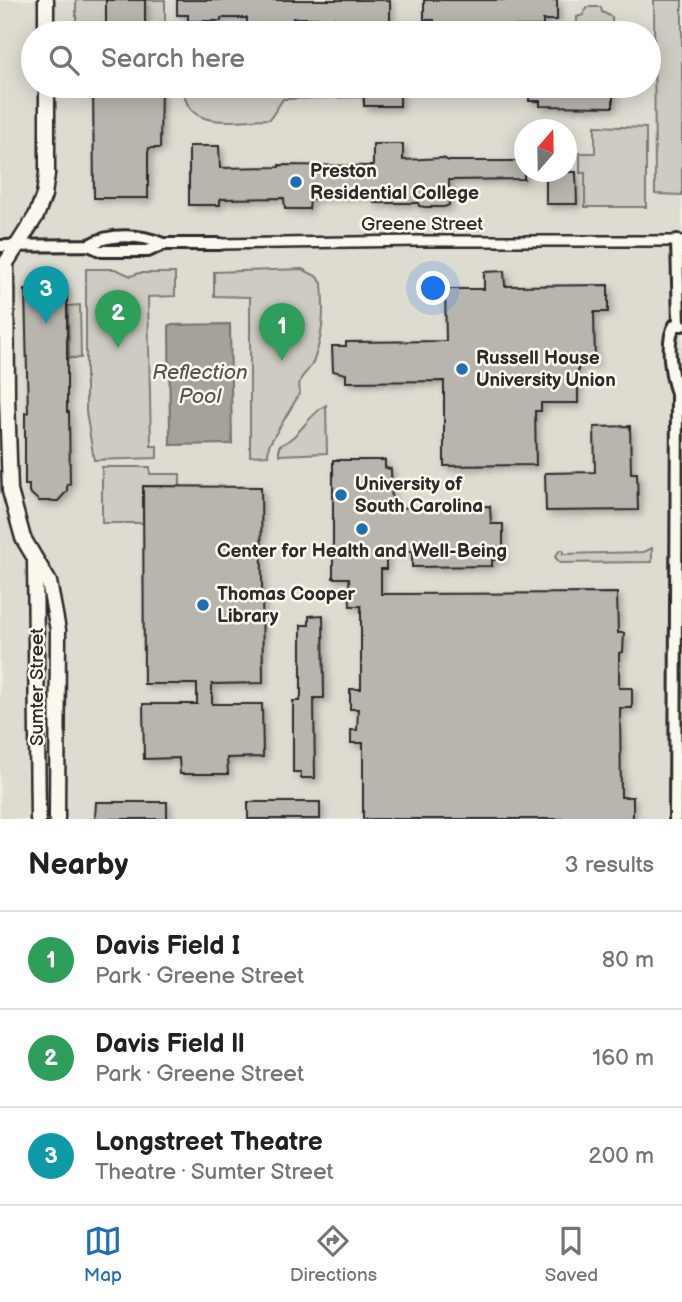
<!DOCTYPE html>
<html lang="en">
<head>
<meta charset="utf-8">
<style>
  body { margin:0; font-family:"Balsamiq Sans",sans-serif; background:#f2f2f2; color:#202124 }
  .compass { position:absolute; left:514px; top:119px; width:63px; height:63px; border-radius:50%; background:#fff; box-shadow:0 4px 18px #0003; rotate:20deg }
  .you { position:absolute; left:434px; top:289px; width:24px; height:24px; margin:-18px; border:5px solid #fff; border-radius:50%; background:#1a73e8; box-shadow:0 0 0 10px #1a73e833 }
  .badge { display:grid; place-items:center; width:46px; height:46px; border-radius:50%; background:#1f6fb2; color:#fff; font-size:23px; font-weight:700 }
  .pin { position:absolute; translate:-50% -58px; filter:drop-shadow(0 2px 4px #0008) }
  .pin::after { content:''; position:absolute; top:37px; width:24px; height:21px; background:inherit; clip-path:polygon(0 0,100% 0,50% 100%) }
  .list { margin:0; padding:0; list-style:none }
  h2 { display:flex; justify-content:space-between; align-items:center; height:91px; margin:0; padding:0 28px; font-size:30px }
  h2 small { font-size:23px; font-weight:400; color:#757577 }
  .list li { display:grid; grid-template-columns:46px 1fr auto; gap:21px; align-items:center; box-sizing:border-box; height:98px; padding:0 28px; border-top:2px solid #e0e0e0 }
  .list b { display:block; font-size:26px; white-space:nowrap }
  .list p { margin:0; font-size:23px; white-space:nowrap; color:#757577 }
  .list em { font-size:23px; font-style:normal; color:#757577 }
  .icon { flex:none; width:38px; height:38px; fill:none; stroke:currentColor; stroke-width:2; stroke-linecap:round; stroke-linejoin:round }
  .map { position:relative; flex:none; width:682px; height:819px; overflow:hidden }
  .search { position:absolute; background:#fff; box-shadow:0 4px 18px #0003; left:21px; right:21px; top:21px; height:77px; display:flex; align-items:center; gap:18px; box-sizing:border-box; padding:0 24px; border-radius:38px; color:#757577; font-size:26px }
  .sheet { height:385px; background:#fff }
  nav { display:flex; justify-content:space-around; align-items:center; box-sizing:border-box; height:98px; border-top:2px solid #e0e0e0; background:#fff; font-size:19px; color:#757577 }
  nav a { display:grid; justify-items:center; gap:4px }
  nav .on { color:#1f6fb2 }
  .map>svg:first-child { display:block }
  .built { fill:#dedbd1; fill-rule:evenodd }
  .green { fill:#cecbc2; stroke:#7c7b76; stroke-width:2 }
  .water { fill:#a4a29a; stroke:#74726e; stroke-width:2 }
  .building { fill:#b8b5ae; stroke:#2b2b2b; stroke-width:2; filter:url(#shadow) }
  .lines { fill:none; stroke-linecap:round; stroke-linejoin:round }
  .pedestrian-casing { stroke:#2b2b2b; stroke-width:14 }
  .minor-casing { stroke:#2b2b2b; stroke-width:16 }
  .tertiary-casing { stroke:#2b2b2b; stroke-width:19 }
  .pedestrian { stroke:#fbf7ec; stroke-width:9 }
  .minor { stroke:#fbf7ec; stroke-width:10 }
  .tertiary { stroke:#fbf7ec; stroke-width:14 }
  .poi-dot { fill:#1f6fb2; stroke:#fbf7ec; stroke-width:2.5 }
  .labels { text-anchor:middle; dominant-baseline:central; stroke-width:5; stroke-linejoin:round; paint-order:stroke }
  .poi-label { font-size:19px; font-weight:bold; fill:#2b2b2b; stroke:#fbf7ec; text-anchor:start }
  .street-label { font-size:19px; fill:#2b2b2b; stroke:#fbf7ec }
  .water-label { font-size:21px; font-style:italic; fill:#555552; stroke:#fbf7ec }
</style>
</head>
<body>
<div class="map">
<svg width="682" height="819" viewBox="0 0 682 819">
  <defs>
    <filter id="shadow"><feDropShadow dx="3.5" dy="3.5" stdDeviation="3.5" flood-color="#0004"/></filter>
  </defs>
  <rect width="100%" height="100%" fill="#eeebe0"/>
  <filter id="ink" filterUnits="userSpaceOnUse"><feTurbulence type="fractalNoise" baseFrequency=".0143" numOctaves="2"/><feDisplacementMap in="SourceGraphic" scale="14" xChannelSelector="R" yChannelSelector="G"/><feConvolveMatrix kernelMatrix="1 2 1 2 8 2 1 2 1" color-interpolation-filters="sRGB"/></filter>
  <g filter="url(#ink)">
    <path class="built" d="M0 0H682V819H0ZM33 33H649V86H33ZM524 130H566V172H524Z"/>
    <path class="green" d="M76 0H106V24H145V0H165V33H76Z
      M654 0H682V195L655 194Z
      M587 7H601L602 12 612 17V31L605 33 577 32V17L583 15Z
      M184 86H417V92L400 91V106H364L363 97 283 99 270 119C237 119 183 133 184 86Z
      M595 126 646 128V207H585V173H580V153H595Z
      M115 269 131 276 139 273H175V296L148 297 151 446H157V458L94 460 86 412V269Z
      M302 269 316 276 322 283C324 312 324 332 314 360 309 375 296 374 300 393L269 445 268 455 250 456V297L214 296V272Z
      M80 305 81 358H69L68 306Z
      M326 405 327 453 279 455V446C299 438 308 415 326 405Z
      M102 467H150V474H180V486H143V523H102Z
      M652 548V562L560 563 555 557 560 550H563V554L644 552Z"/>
    <path class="water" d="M230 324 232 444 170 445 169 325Z"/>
    <path class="building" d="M106 0H145V24H106Z
      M177 0H390V27H365V33H337L335 18H293V23L247 24V18H221V21H188V15H177Z
      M424 0H557V20H543V26H506V33H475V27H434V20H424Z
      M93 86H161L160 148H149L148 153V198H94Z
      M529 86H613V107L540 106V101H529Z
      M364 91H400V106H364Z
      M373 144H403V160L443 158 449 161H524V179L449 180V205L444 207H425L419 206V203H374V196L316 197V199H310L309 209H285L284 198 220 199V205H189V146H219L220 168 279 167V165L373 166Z
      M546 172H576L577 204H546Z
      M504 271 505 286 608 285V312H594L595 364 578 363V403H541V411H535L536 465 444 466V381L346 382V374L333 371 332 346H346V342L446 341 445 289H484V272Z
      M25 290H67V412H69L70 484H67V491L58 501H39L29 492V485H25V413H28Z
      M630 426 631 473H637L638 510 546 511 545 473 595 472 594 427Z
      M333 460H385V468L391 469 392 508 490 506 491 524H503V560H492V566L412 567V551L386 552V569H381V594L617 593 618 633H624L623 652 619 653V688H632V708H620L621 797H633V819H363V743H351V730H357L358 709H350V689H361V606H350L349 578H333Z
      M143 486 261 487 263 683 212 684V704H262L263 757 227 758 228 774H180L179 758 144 759 143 704H197V684H144Z
      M323 615 324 698H314L315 778H301V772H293V701H300L301 695V625H309V616Z
      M96 802H167V819H95Z
      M248 802H320V819H248Z"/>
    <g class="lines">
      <defs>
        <path id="pedestrian" d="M220 244 420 241H682"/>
        <path id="minor" d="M677 240 679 324
          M89 245C110 233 140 234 163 244
          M0 246 89 245 102 251H148L163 244H220
          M677 393C671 377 665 340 675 325H682
          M675 819 677 393 682 378"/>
        <path id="tertiary" d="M46 0V33
          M47 86V174L44 195 36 216 6 263 7 397 10 491 23 538 49 582 58 630 57 819
          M35 561 38 819"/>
      </defs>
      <use href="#pedestrian" class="pedestrian-casing"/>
      <use href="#minor" class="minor-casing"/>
      <use href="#tertiary" class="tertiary-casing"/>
      <use href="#pedestrian" class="pedestrian"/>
      <use href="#minor" class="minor"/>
      <use href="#tertiary" class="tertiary"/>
    </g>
  </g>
  <g class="poi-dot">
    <circle cx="296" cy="182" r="7"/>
    <circle cx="462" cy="369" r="7"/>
    <circle cx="341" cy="495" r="7"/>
    <circle cx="362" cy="529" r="7"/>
    <circle cx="203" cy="605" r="7"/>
  </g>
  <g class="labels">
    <g class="poi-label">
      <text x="310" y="171">Preston<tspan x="310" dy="22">Residential College</tspan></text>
      <text x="476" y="358">Russell House<tspan x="476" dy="22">University Union</tspan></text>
      <text x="355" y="484">University of<tspan x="355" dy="22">South Carolina</tspan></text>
      <text x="362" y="551" text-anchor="middle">Center for Health and Well-Being</text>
      <text x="217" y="594">Thomas Cooper<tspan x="217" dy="22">Library</tspan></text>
    </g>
    <g class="street-label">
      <text x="422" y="224">Greene Street</text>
      <text transform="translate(37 687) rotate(-90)">Sumter Street</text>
    </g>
    <g class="water-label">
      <text x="200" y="372">Reflection<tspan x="200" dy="24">Pool</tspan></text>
    </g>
  </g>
</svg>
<svg class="compass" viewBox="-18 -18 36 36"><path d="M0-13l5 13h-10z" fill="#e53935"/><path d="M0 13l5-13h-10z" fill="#757577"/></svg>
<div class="you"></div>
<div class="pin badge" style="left:282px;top:361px;background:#2e9e5b">1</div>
<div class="pin badge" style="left:118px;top:348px;background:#2e9e5b">2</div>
<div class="pin badge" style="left:46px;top:324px;background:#0f9aa8">3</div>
<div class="search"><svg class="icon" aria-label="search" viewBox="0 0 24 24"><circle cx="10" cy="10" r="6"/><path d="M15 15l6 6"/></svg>Search here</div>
</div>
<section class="sheet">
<h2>Nearby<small>3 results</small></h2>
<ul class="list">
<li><span class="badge" style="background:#2e9e5b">1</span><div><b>Davis Field I</b><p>Park · Greene Street</p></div><em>80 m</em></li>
<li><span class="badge" style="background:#2e9e5b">2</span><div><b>Davis Field ll</b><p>Park · Greene Street</p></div><em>160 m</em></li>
<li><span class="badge" style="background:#0f9aa8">3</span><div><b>Longstreet Theatre</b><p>Theatre · Sumter Street</p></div><em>200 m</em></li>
</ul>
</section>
<nav>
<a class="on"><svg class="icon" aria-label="map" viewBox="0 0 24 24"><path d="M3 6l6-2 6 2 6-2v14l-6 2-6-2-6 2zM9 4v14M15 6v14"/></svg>Map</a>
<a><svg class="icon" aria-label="directions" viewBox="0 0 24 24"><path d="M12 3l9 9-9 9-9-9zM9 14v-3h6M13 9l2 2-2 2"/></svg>Directions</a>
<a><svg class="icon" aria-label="saved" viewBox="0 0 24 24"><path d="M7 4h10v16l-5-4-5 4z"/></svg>Saved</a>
</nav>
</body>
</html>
